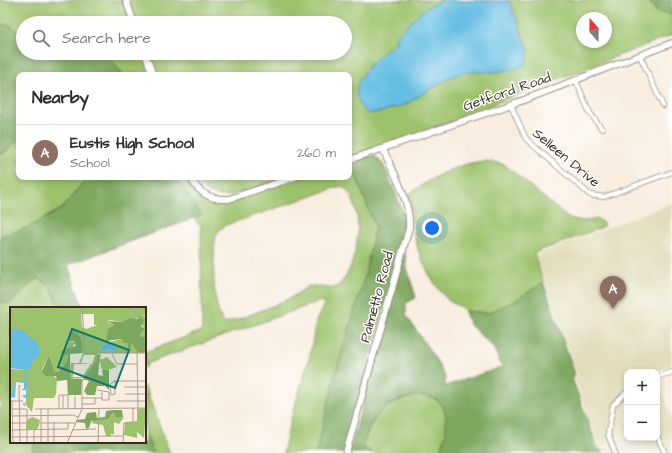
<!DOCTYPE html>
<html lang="en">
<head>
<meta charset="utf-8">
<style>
  body { margin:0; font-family:"Architects Daughter",sans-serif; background:#f7f7f7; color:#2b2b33 }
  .controls { position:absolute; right:12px; bottom:12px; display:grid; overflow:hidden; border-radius:8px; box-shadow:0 2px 6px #0003 }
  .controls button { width:36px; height:36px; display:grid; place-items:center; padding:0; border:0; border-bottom:1px solid #e1e1e2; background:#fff; color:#2b2b33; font:20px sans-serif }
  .compass { position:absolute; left:576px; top:12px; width:36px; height:36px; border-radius:50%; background:#fff; box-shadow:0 2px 6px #0003; rotate:340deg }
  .you { position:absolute; left:432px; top:228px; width:14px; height:14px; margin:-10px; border:3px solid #fff; border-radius:50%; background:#1a73e8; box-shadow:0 0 0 6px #1a73e833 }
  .badge { display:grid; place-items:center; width:26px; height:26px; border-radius:50%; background:#c8321e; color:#fff; font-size:13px; font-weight:700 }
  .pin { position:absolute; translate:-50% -33px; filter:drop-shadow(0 1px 2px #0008) }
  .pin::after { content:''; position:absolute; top:21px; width:14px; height:12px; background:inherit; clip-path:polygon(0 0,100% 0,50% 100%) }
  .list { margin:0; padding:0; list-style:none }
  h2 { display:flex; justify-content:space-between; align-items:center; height:52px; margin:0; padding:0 16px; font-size:17px }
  h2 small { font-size:13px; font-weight:400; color:#7c7c81 }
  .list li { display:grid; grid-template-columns:26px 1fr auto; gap:12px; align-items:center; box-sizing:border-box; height:56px; padding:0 16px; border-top:1px solid #e1e1e2 }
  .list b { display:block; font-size:15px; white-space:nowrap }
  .list p { margin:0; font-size:13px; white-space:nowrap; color:#7c7c81 }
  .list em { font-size:13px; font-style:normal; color:#7c7c81 }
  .icon { flex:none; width:22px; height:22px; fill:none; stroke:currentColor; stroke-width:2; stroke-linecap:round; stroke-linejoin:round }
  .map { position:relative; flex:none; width:672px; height:453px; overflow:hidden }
  .search { position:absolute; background:#fff; box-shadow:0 2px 6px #0003; left:16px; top:16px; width:336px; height:44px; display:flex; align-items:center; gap:10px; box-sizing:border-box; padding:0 14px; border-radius:22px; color:#7c7c81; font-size:15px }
  .panel { position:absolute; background:#fff; box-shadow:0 2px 6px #0003; left:16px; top:72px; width:336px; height:108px; border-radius:8px }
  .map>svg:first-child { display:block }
  .built { fill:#e2dcba }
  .green { fill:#9dc26c; stroke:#6c7645; fill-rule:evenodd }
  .forest { fill:#7ea860; stroke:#5c693f }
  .water { fill:#65bee2; stroke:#507480 }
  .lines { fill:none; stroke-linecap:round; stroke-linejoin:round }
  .street-casing { stroke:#9a8c7e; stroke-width:6 }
  .secondary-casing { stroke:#9a8c7e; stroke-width:8 }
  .street { stroke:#fff; stroke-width:4.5 }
  .secondary { stroke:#fff; stroke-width:6 }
  .labels { text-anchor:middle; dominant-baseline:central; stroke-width:3; stroke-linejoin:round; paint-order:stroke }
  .street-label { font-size:14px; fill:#3b2a1e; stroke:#fff }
  .inset-road { fill:none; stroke:#ac9f91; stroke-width:1 }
  .view { fill:#0f766e; fill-opacity:0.15; stroke:#0f766e; stroke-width:2 }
  .inset-edge { fill:none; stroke:#3b2a1e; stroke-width:2 }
</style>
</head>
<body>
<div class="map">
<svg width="672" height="453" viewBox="0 0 672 453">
  <rect width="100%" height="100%" fill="#fff"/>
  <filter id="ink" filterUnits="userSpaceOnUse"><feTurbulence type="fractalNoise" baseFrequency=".025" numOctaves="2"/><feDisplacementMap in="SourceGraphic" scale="8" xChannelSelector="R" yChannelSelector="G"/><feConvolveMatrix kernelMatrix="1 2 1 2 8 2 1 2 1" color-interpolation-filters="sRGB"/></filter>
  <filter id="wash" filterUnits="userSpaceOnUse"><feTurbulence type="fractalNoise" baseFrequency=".012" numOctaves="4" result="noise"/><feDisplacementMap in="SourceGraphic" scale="16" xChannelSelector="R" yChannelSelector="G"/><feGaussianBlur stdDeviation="0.9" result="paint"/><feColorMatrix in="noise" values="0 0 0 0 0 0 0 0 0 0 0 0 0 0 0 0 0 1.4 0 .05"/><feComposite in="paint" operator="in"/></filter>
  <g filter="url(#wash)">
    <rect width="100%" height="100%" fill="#f8edde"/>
    <path class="built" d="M672 203V364L655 372H627V438H657V378L672 418V453H606L604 447 600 448 574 377 578 376 536 255Z"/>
    <path class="green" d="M0 0H123L131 23H23L22 37 13 27 2 24 0 26Z
      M129 0H443L425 8 397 36 396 42 382 55 368 114 381 112 404 105 451 77 464 72 503 70 528 49C521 36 518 9 507 0H647L658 13 672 14V35L468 114 469 116 349 157V75H156L148 53H345V23H137ZM582 18H606V42H582Z
      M106 53H142L150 75H123Z
      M19 139V177H87L63 208 29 227 0 237V155L5 152Z
      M486 161 504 164 568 218 583 221 598 219 603 223V227L534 253 545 287 542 284 513 302 488 313 466 311C460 305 451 304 446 298 427 277 413 245 412 217 412 208 409 202 410 193 434 177 456 163 486 161Z
      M351 162 375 227 365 276 337 368 316 453H283L291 419 310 355 316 321 324 304 321 301 148 363 145 368V352L202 331 201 227 194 218 201 215 175 177H187C196 195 209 203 230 202L304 177H349V163ZM341 186C352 191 356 207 357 217 360 236 354 270 340 284 331 293 317 283 307 287 302 290 297 294 292 297 281 303 234 322 223 323 211 299 214 265 215 238L219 230 226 225Z
      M193 177H286L229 196C211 197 203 191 193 177Z
      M37 278 50 286 60 308H11V442H35L32 453H0V301L1 303H10Z
      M145 386V387L170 453H153L145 431Z
      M420 395C425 397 434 397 438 401 451 411 448 443 437 453H372L363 446C371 413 388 401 420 395Z"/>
    <path class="forest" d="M648 0H672V14L658 13Z
      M2 24 13 27 23 37V53H106L123 75H19V139L5 152 0 155V26Z
      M374 155 383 164 407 221 406 228 343 453H316L337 368 365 276 375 227 351 162Z
      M87 177H175L202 215 68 265 83 308H60L50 286 37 278 10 303H1L0 237 29 227 63 208Z
      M405 251 407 267 416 298 406 303V315L436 360 445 377V386L502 367 493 347 469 324 464 309 466 311 488 313 513 302 542 283 545 287 575 374 572 378 598 449 603 450 604 453H437C443 448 446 435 446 427 446 422 446 414 444 409 434 387 399 397 384 408 373 417 366 432 363 446L372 453H349Z
      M145 431 153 453H32L35 442H145Z"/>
    <path class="water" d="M443 0 509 1 528 49V57L525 65 515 69 494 72H464L451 77 404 105 381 112 368 114C338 88 374 59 396 42V36L425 8Z"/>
  </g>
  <g filter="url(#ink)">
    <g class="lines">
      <defs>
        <path id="street" d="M640 56 663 106
          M576 81 590 113 602 129
          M511 105 526 139 590 195 604 197 672 172
          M657 377 672 372
          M657 436 665 453
          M615 453 608 434 613 405 627 392"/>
        <path id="secondary" d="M126 0 134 23
          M145 53 153 75
          M349 160 524 100 672 43
          M190 177C199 194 211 200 229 199L295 177
          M346 453 409 228C411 201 394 174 383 149"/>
      </defs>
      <use href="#street" class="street-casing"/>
      <use href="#secondary" class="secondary-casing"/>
      <use href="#street" class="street"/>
      <use href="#secondary" class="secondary"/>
    </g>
  </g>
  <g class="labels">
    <g class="street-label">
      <text transform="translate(507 92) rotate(-19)">Getford Road</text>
      <text transform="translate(566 158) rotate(40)">Selleen Drive</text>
      <text transform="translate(377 297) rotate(-75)">Palmetto Road</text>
    </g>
  </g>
  <g transform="translate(10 307)">
    <rect width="136" height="136" fill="#f8edde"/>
    <path d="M0 0H136V8H133L136 10V30L130 29 131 25 135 23 128 11 112 15 99 13 97 15 104 18 98 22 99 35 112 32 118 35 121 41 123 37 128 46H87V53L74 71 61 72V56H69L73 46 70 29 60 25 56 34 66 35 61 42H52L53 48H58L57 55 48 65H45L39 48 32 62 35 69H44L47 72 46 87 44 91H24L22 105 16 98V76L17 63 22 58H0ZM71 7H84V18H88L76 22 72 20ZM98 36 105 37 104 44 90 43 91 39ZM85 48 82 57 71 56 74 48ZM64 57H80V58L72 70H63ZM97 50 107 60 94 64 91 61 90 53ZM0 62 16 63V74H5L1 91ZM136 101 134 131 127 125V131L114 128 115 116 127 114V102ZM103 106 107 111 114 110 109 117 104 115V128L101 126V129H96L93 118 81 116 84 113 98 112ZM22 110 30 113 29 119 27 122H16L17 113Z" fill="#9dc26c" fill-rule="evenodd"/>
    <path d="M128 9 134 13 131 19 136 23 132 24 130 29 136 30V46H128L122 37 121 43H118V36H113L112 32 96 34 98 22 104 18 97 14 112 15 120 11 128 12ZM62 24 70 29 72 36 73 46 60 47V52L61 72H72L71 88H58L57 73 47 74 46 69H35L32 64 39 48 45 65H48L57 55 58 48H53L51 43 66 39 64 34H56ZM87 47 90 48 88 68 93 69 92 63H99V83L95 79H87L85 88H77L74 84 79 74 73 72 87 53ZM102 103H112L113 110 107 111 103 106 98 112 81 114 79 121 76 122 75 116 66 115 67 113 75 112 77 106 86 105 87 111 95 110 96 104Z" fill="#7ea860"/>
    <path d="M0 22 12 23 20 31 25 32 29 40 30 48 23 53 21 61 17 63V87L15 99 12 97 16 96V91L11 89 16 88V83H11L14 81V76L6 75 5 90 1 91 5 74H16V68L15 63 0 61ZM98 36 105 38V44L90 43 91 39Z" fill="#65bee2"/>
    <path class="inset-road" d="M72 0 75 46H136M118 0 136 13M127 46 128 101M102 47 107 57H127M105 74V87L101 88 100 78 104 74H136M114 80H136M87 83 99 85V93H92V85M115 87H136M53 88V102M55 88H58V102M72 91H92M0 94H13M2 94 3 136M107 94H136M72 97H85V91M2 102H17V136M25 102 136 101M31 102V136M38 102V136M49 102V88H55M65 102V89M2 109 63 108 68 110M44 115V136M0 116H17M31 116H65M0 123 58 122V115M62 123 86 122M0 130 113 129M10 136 9 79H11M24 136V123M57 136 72 102V73L77 72 90 54V46M88 136 89 101M113 136 114 116 123 115V101"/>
    <path class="view" d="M62 22 119 43 105 81 48 60Z"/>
    <rect width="136" height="136" class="inset-edge"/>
  </g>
</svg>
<div class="controls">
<button>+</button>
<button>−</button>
</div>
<svg class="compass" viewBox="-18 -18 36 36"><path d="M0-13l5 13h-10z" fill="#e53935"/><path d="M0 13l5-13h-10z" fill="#7c7c81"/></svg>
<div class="you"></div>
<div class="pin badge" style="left:613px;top:309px;background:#8d6e63">A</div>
<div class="search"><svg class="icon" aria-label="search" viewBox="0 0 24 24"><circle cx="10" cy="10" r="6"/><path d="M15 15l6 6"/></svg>Search here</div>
<section class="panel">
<h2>Nearby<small></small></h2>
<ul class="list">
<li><span class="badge" style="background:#8d6e63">A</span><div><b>Eustis High School</b><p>School</p></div><em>260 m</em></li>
</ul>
</section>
</div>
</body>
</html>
